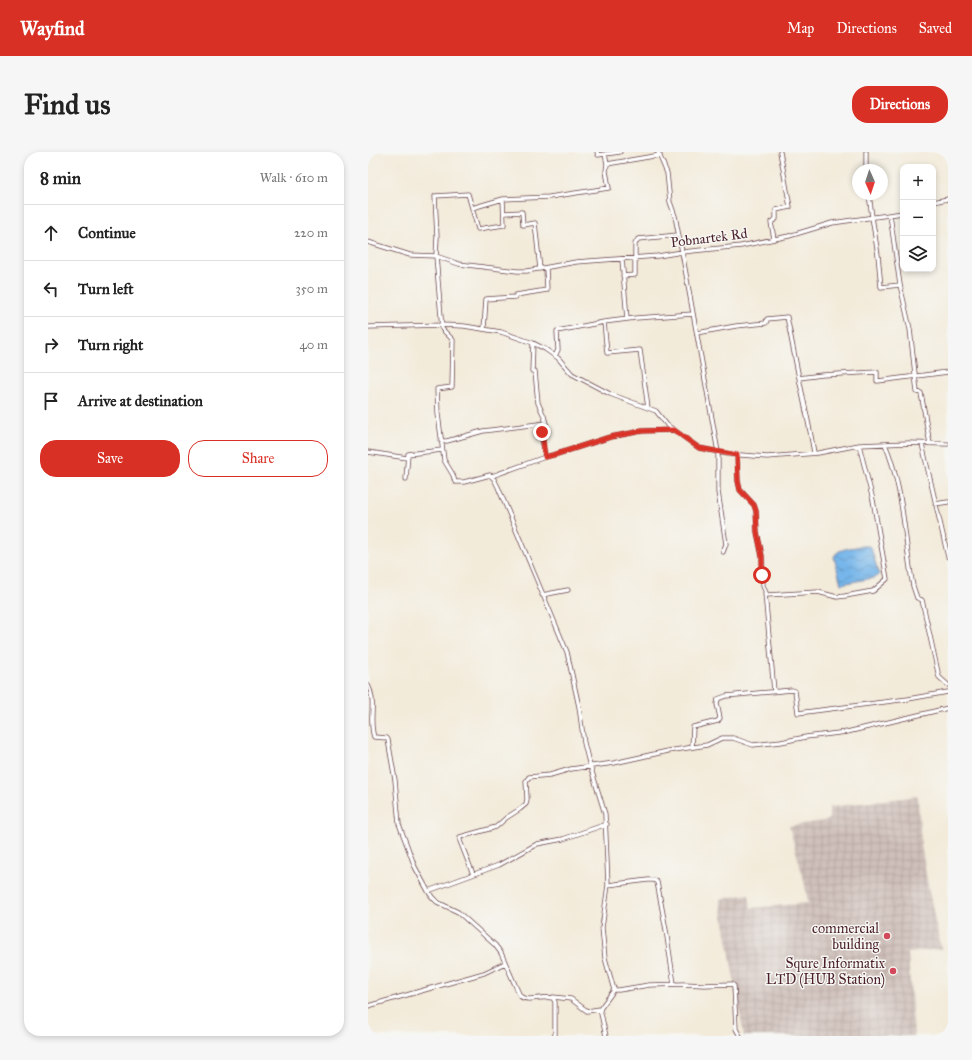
<!DOCTYPE html>
<html lang="en">
<head>
<meta charset="utf-8">
<style>
  body { margin:0; font-family:"IM FELL Great Primer",serif; background:#f6f6f6; color:#222 }
  .controls { position:absolute; right:12px; top:12px; display:grid; overflow:hidden; border-radius:8px; box-shadow:0 2px 6px #0003 }
  .controls button { width:36px; height:36px; display:grid; place-items:center; padding:0; border:0; border-bottom:1px solid #e0e0e0; background:#fff; color:#222; font:20px sans-serif }
  .compass { position:absolute; left:484px; top:12px; width:36px; height:36px; border-radius:50%; background:#fff; box-shadow:0 2px 6px #0003; rotate:177deg }
  .stop { position:absolute; width:12px; height:12px; margin:-9px; border:3px solid #d93025; border-radius:50%; background:#fff }
  .stop.end { background:#d93025; border-color:#fff; box-shadow:0 1px 4px #0008 }
  .list { margin:0; padding:0; list-style:none }
  h2 { display:flex; justify-content:space-between; align-items:center; height:52px; margin:0; padding:0 16px; font-size:17px }
  h2 small { font-size:13px; font-weight:400; color:#767676 }
  .list li { display:grid; grid-template-columns:26px 1fr auto; gap:12px; align-items:center; box-sizing:border-box; height:56px; padding:0 16px; border-top:1px solid #e0e0e0 }
  .list b { display:block; font-size:15px; white-space:nowrap }
  .list em { font-size:13px; font-style:normal; color:#767676 }
  .actions { display:flex; gap:8px; padding:12px 16px }
  .actions a { flex:1; padding:9px 0; border:1px solid #d93025; border-radius:16px; text-align:center; font-size:14px; color:#d93025 }
  .actions .main { background:#d93025; color:#fff }
  .icon { flex:none; width:22px; height:22px; fill:none; stroke:currentColor; stroke-width:2; stroke-linecap:round; stroke-linejoin:round }
  .map { position:relative; flex:none; width:580px; height:884px; overflow:hidden; border-radius:16px }
  header { display:flex; align-items:center; gap:24px; box-sizing:border-box; height:56px; padding:0 20px; background:#d93025; color:#fff }
  header strong { font-size:19px }
  nav { display:flex; gap:22px; margin-inline-start:auto; font-size:14px }
  .intro { display:flex; align-items:center; justify-content:space-between; box-sizing:border-box; height:96px; padding:0 24px }
  h1 { margin:0; font-size:28px }
  .button { padding:10px 18px; border-radius:16px; background:#d93025; color:#fff; font-size:14px; font-weight:700 }
  main { display:flex; gap:24px; padding:0 24px }
  aside { flex:1; background:#fff; border-radius:16px; box-shadow:0 2px 6px #0003 }
  .map>svg:first-child { display:block }
  .industrial { fill:url(#industrial-grid) }
  .water { fill:url(#water-waves); stroke:#606a8a }
  .lines { fill:none; stroke-linecap:round; stroke-linejoin:round }
  .minor-casing { stroke:#633e45; stroke-width:5 }
  .minor { stroke:#fff; stroke-width:3.5 }
  .route { stroke:#d93025; stroke-width:5 }
  .poi-dot { fill:#d1495b; stroke:#f6f6f2; stroke-width:1.5 }
  .labels { text-anchor:middle; dominant-baseline:central; stroke-width:3; stroke-linejoin:round; paint-order:stroke }
  .street-label { font-size:14px; fill:#4a1f2b; stroke:#f6f6f2 }
  .poi-label { font-size:14px; fill:#4a1f2b; stroke:#f6f6f2; text-anchor:end }
</style>
</head>
<body>
<header>
<strong>Wayfind</strong>
<nav><a>Map</a><a>Directions</a><a>Saved</a></nav>
</header>
<div class="intro"><h1>Find us</h1><a class="button">Directions</a></div>
<main>
<aside>
<h2>8 min<small>Walk · 610 m</small></h2>
<ul class="list">
<li><svg class="icon" aria-label="ahead" viewBox="0 0 24 24"><path d="M12 20V5M6 11l6-6 6 6"/></svg><div><b>Continue</b></div><em>220 m</em></li>
<li><svg class="icon" aria-label="left" viewBox="0 0 24 24"><path d="M17 20v-9H6M10 6l-5 5 5 5"/></svg><div><b>Turn left</b></div><em>350 m</em></li>
<li><svg class="icon" aria-label="right" viewBox="0 0 24 24"><path d="M7 20v-9h11M14 6l5 5-5 5"/></svg><div><b>Turn right</b></div><em>40 m</em></li>
<li><svg class="icon" aria-label="arrive" viewBox="0 0 24 24"><path d="M6 21V4h12l-3 4 3 4H6"/></svg><div><b>Arrive at destination</b></div></li>
</ul>
<div class="actions"><a class="main">Save</a><a>Share</a></div>
</aside>
<div class="map">
<svg width="580" height="884" viewBox="0 0 580 884">
  <defs>
    <pattern id="industrial-grid" width="8" height="8" patternUnits="userSpaceOnUse"><rect width="8" height="8" fill="#cfc0ba"/><path d="M0 4h8M4 0v8" fill="none" stroke="#b3a5a0"/></pattern>
    <pattern id="water-waves" width="16" height="10" patternUnits="userSpaceOnUse"><rect width="16" height="10" fill="#76b6ea"/><path d="M0 5q4-4 8 0t8 0" fill="none" stroke="#6393be"/></pattern>
  </defs>
  <rect width="100%" height="100%" fill="#f6f6f2"/>
  <filter id="ink" filterUnits="userSpaceOnUse"><feTurbulence type="fractalNoise" baseFrequency=".025" numOctaves="2"/><feDisplacementMap in="SourceGraphic" scale="8" xChannelSelector="R" yChannelSelector="G"/><feConvolveMatrix kernelMatrix="1 2 1 2 8 2 1 2 1" color-interpolation-filters="sRGB"/></filter>
  <filter id="wash" filterUnits="userSpaceOnUse"><feTurbulence type="fractalNoise" baseFrequency=".012" numOctaves="4" result="noise"/><feDisplacementMap in="SourceGraphic" scale="16" xChannelSelector="R" yChannelSelector="G"/><feGaussianBlur stdDeviation="0.9" result="paint"/><feColorMatrix in="noise" values="0 0 0 0 0 0 0 0 0 0 0 0 0 0 0 0 0 1.4 0 .05"/><feComposite in="paint" operator="in"/></filter>
  <g filter="url(#wash)">
    <rect width="100%" height="100%" fill="#f3ebda"/>
    <path class="industrial" d="M550 644 553 693 561 739 573 797 540 801 546 884H376L352 747 381 742 383 756 440 751 436 728 421 674 461 668V655Z"/>
    <path class="water" d="M494 394H501L503 396 511 423 505 426 473 432 466 405C469 396 485 396 494 394Z"/>
  </g>
  <g filter="url(#ink)">
    <g class="lines">
      <defs>
        <path id="minor" d="M229 0 230 3 237 2 239 12
          M290 0 299 21 302 50 307 64 314 100 350 300V340L358 392 355 400
          M498 0V18
          M237 2 252 0
          M501 42 504 65
          M565 50 580 47
          M104 56 110 77 136 73 135 47
          M136 61 154 60 155 73 167 71 172 117
          M522 63 532 133 542 177 549 240 553 241 562 292
          M504 65 510 103 513 135 532 133
          M406 87 403 70 408 67V58L422 55 412 0
          M0 90 42 103 68 104 69 85 67 44 100 42 104 56 135 47 181 45 241 36 238 19 239 12 292 3
          M254 107 259 167
          M255 124 267 123V92L270 87 310 83
          M236 170 268 166 325 162
          M0 175 74 173 96 174 133 180 165 191 177 197 190 206 204 222 242 242 288 259 299 273 331 296 360 302 399 305 450 301 491 293 540 291 580 292
          M116 177 118 147 148 145V143L179 138 178 116
          M329 181 368 174 398 171 399 167 419 165 431 226
          M165 191 164 219H167L170 251 176 264 180 279 173 280 177 305 189 302 242 285 274 279 306 278
          M187 204 190 198 189 179 236 170 239 201 272 198 280 256
          M73 289H79L115 279 178 271
          M517 292C536 337 536 387 545 434L549 446 554 448 571 525 580 533
          M554 292 580 405
          M0 300 39 306
          M446 301C442 276 436 251 431 226L454 223 509 220V229H510L580 220
          M369 303 370 329 372 338 386 353 388 359 389 380 394 404 395 434 399 443 450 440 469 445 477 444 505 439 519 427 505 348 491 293
          M124 324 177 305
          M38 327 40 302 74 298
          M567 352 580 350
          M397 441 406 539
          M174 443 200 438
          M0 533C9 550 0 568 6 585L19 586 20 588 27 628 31 672 47 715 60 739
          M324 595 325 575 350 569 352 566 349 552 350 547 358 544 424 538 427 539 430 561 540 547 580 540
          M105 722 92 689V685L128 675 138 666 152 657 158 652 159 647 158 629 161 625 182 623 203 617 246 611 300 599 339 593 354 586H365L385 593 413 590 438 585 479 580 580 556
          M240 733 280 728H286L289 730 298 778 306 832
          M246 838H251L281 833 316 832 336 833 364 832 366 834 368 877 372 884
          M185 845 203 847 219 859 232 857
          M0 854 116 821 137 811
          M187 884V850L185 846C175 843 160 851 152 844L133 801 127 793 90 760 69 750 64 745 60 739 131 713 169 692 195 687 239 672
          M238 884 232 857 246 838 237 806 234 776 240 733 237 662 220 607 216 591 211 555 199 500 130 335 126 327 122 323 96 330H87L85 323 76 308 70 262 69 237 84 235 85 188 74 177 68 104 91 112 149 119H159L208 110 290 104 314 100 373 94 421 84 464 71 535 61"/>
      </defs>
      <use href="#minor" class="minor-casing"/>
      <use href="#minor" class="minor"/>
    </g>
  </g>
  <g class="lines" filter="url(#ink)">
    <path class="route" d="M174 280 177 305 189 302 242 285 274 279 306 278 331 296 369 303 370 329 372 338 386 353 388 359 389 380 394 404V423"/>
  </g>
  <g class="poi-dot">
    <circle cx="519" cy="784" r="4"/>
    <circle cx="525" cy="819" r="4"/>
  </g>
  <g class="labels">
    <g class="street-label">
      <text transform="translate(341 86) rotate(-7)">Pobnartek Rd</text>
    </g>
    <g class="poi-label">
      <text x="511" y="776">commercial<tspan x="511" dy="16">building</tspan></text>
      <text x="517" y="811">Squre Informatix<tspan x="517" dy="16">LTD (HUB Station)</tspan></text>
    </g>
  </g>
</svg>
<div class="controls">
<button>+</button>
<button>−</button>
<button><svg class="icon" aria-label="layers" viewBox="0 0 24 24"><path d="M12 4l9 5-9 5-9-5zM3 14l9 5 9-5"/></svg></button>
</div>
<svg class="compass" viewBox="-18 -18 36 36"><path d="M0-13l5 13h-10z" fill="#e53935"/><path d="M0 13l5-13h-10z" fill="#767676"/></svg>
<div class="stop" style="left:394px;top:423px"></div>
<div class="stop end" style="left:174px;top:280px"></div>
</div>
</main>
</body>
</html>
